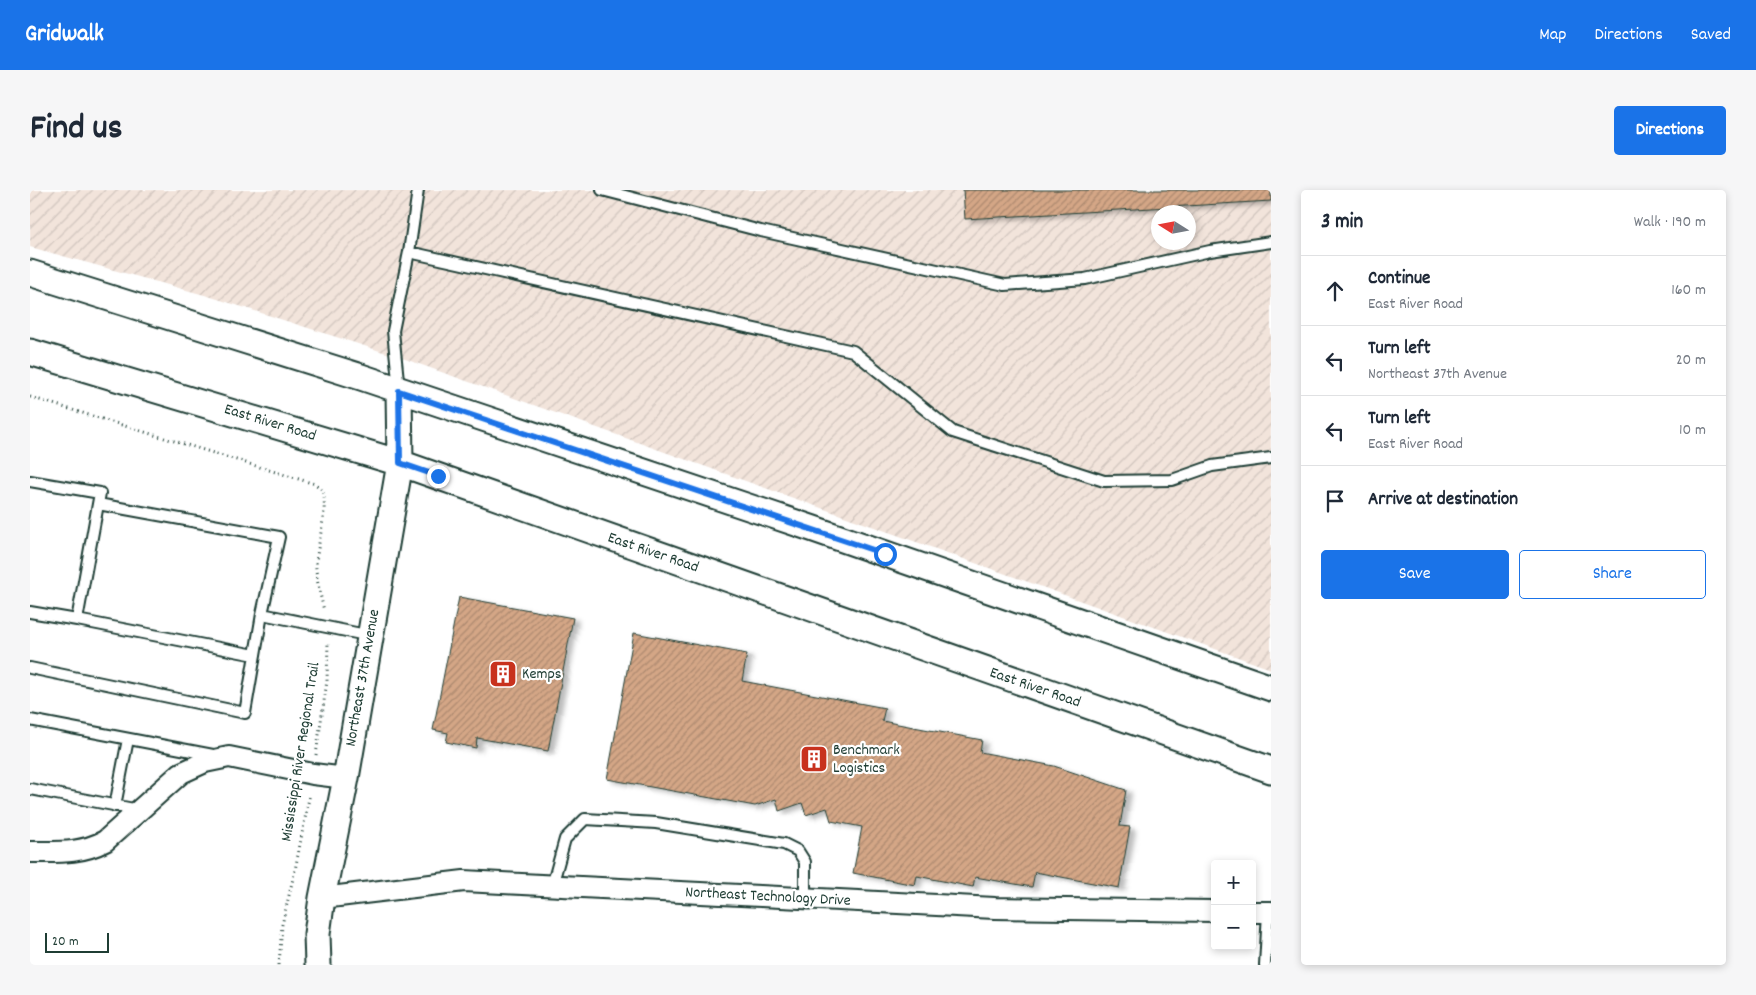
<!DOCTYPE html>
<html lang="en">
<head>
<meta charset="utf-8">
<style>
  body { margin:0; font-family:Dekko,sans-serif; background:#f6f6f7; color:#1f2937 }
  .controls { position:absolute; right:15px; bottom:15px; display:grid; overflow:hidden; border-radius:5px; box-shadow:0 2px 8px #0003 }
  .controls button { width:45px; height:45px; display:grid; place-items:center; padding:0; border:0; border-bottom:1px solid #e0e1e3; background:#fff; color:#1f2937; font:25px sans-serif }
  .compass { position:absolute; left:1121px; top:15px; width:45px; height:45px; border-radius:50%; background:#fff; box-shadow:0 2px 8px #0003; rotate:281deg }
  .scale { position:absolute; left:15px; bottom:12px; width:64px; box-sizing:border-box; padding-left:5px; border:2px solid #1f3d34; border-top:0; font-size:14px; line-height:18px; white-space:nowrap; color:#1f3d34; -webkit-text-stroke:4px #fff; paint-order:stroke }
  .stop { position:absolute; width:15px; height:15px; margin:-11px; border:4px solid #1a73e8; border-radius:50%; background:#fff }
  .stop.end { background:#1a73e8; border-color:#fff; box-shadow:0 1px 5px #0008 }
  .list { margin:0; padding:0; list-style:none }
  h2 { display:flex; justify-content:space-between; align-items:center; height:65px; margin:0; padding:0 20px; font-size:21px }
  h2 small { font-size:16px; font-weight:400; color:#747a83 }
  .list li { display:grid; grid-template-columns:32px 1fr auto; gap:15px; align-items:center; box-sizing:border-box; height:70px; padding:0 20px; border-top:1px solid #e0e1e3 }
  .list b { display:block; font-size:19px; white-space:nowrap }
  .list p { margin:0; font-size:16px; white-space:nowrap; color:#747a83 }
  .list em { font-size:16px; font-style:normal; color:#747a83 }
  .actions { display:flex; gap:10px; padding:15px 20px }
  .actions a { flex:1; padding:11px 0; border:1px solid #1a73e8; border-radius:5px; text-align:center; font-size:18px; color:#1a73e8 }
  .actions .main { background:#1a73e8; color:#fff }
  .icon { flex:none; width:28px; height:28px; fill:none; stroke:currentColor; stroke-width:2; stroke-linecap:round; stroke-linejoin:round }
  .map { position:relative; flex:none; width:1241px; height:775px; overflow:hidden; border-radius:5px }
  header { display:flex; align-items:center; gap:30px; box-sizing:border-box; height:70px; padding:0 25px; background:#1a73e8; color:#fff }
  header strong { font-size:24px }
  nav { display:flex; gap:28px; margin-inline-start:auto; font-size:18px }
  .intro { display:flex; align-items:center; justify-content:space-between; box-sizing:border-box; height:120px; padding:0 30px }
  h1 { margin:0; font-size:35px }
  .button { padding:12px 22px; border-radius:5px; background:#1a73e8; color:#fff; font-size:18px; font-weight:700 }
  main { display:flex; gap:30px; padding:0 30px }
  aside { flex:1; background:#fff; border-radius:5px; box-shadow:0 2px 8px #0003 }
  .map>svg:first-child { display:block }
  .industrial { fill:url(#industrial-furrows); fill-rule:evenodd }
  .building { fill:url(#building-hatch); stroke:#1f3d34; filter:url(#shadow) }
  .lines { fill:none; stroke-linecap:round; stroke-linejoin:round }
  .service-casing { stroke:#1f3d34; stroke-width:14 }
  .minor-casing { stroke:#1f3d34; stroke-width:24 }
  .tertiary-casing { stroke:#1f3d34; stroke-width:29 }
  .path { stroke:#1f3d34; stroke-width:3; stroke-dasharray:1 4; stroke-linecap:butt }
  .service { stroke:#fff; stroke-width:10 }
  .minor { stroke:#fff; stroke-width:20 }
  .tertiary { stroke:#fff; stroke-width:25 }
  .route { stroke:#1a73e8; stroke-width:6 }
  .labels { text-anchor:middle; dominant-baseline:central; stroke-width:4.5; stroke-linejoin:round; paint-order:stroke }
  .street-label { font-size:16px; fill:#1f3d34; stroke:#fff }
  .poi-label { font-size:16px; fill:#1f3d34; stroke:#fff; text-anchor:start }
</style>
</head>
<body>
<header>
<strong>Gridwalk</strong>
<nav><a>Map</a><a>Directions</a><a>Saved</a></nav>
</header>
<div class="intro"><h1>Find us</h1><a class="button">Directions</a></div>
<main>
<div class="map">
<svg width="1241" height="775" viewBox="0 0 1241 775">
  <defs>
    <pattern id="industrial-furrows" width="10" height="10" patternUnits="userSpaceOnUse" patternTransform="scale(1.25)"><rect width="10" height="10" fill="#f2e4db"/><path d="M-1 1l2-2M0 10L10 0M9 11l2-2" fill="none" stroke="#cfc4bd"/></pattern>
    <pattern id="building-hatch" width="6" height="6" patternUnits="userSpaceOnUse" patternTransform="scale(1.25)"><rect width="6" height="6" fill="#d4a686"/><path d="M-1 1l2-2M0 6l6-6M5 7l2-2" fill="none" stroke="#ab886e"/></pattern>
    <filter id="shadow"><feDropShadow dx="5.5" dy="3" stdDeviation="2.5" flood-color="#0004"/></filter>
  </defs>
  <rect width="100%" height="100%" fill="#fff"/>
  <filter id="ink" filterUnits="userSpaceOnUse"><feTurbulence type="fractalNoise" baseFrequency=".02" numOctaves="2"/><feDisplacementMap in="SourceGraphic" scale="10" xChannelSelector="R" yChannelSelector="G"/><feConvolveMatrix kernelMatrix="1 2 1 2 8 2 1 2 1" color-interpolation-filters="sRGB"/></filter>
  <g filter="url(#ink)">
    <path class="industrial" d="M0 0H1241V479L375 169 178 106 0 57ZM1128 22H1158V52H1128Z"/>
    <path class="building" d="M933 0H1241V11L935 29Z
      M429 407 543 428 518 561 447 548 446 558 416 552 418 543 403 540Z
      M604 443 717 464 712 491 855 518 852 531 952 550 950 562 1024 576 1096 600 1090 636 1100 637 1089 698 1005 682 1002 697 945 687 943 697 887 686 885 695 823 683 832 637 801 631 797 618 776 625 772 613 749 621 746 609 725 616 577 589Z"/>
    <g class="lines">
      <defs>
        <path id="service" d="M572 0 731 41 975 95 1055 89 1180 61 1241 52
          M379 62 823 161 923 242 1074 291 1142 290 1182 276 1241 268
          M369 200 363 141 379 62 388 0
          M0 291 70 303 68 314 249 347 232 424 215 523 0 478
          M68 314 47 430 225 465
          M0 422 47 430
          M232 424 341 446
          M0 530 183 565
          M0 599 109 620
          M85 616 98 549
          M522 696 535 649 555 629 626 633 754 654 768 661 775 672V708
          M1235 775 1238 722"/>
        <path id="minor" d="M0 662C28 662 50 664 75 651L151 583 175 572 199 567 283 584 316 588
          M292 708 434 691 965 718 1185 721
          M1222 722H1241"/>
        <path id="tertiary" d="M0 83 331 187 781 338 1241 498
          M0 162 370 273 1241 580
          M288 775 287 744 292 708 316 588 370 273 369 201"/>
      </defs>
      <use href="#service" class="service-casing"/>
      <use href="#minor" class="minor-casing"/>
      <use href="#tertiary" class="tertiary-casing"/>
      <path class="path" d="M0 207 285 294C285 294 291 298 291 299 301 313 285 360 286 379 287 393 291 407 294 421
        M286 565 297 491 298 452
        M249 775 252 735 265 680 280 603"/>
      <use href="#service" class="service"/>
      <use href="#minor" class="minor"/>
      <use href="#tertiary" class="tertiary"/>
    </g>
  </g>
  <g class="lines" filter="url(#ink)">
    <path class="route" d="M408 286 370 273 369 201 855 364"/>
  </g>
  <defs>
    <symbol id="building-square" viewBox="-11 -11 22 22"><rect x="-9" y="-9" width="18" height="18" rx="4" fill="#c8321e" stroke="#fff"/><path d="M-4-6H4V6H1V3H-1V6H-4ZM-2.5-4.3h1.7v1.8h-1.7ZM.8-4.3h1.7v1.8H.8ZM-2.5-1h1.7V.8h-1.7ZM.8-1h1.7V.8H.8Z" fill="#fff"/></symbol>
  </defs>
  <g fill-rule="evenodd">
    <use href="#building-square" x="457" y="468" width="32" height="32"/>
    <use href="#building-square" x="768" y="553" width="32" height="32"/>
  </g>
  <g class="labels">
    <g class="street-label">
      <text transform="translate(240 233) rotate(17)">East River Road</text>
      <text transform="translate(623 363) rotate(19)">East River Road</text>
      <text transform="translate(333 488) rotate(-80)">Northeast 37th Avenue</text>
      <text transform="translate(1005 498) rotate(19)">East River Road</text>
      <text transform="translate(271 562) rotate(-81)">Mississippi River Regional Trail</text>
      <text transform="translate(738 707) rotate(3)">Northeast Technology Drive</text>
    </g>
    <g class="poi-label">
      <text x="492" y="484">Kemps</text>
      <text x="803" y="560">Benchmark<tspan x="803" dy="18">Logistics</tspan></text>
    </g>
  </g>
</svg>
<div class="controls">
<button>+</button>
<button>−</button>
</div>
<svg class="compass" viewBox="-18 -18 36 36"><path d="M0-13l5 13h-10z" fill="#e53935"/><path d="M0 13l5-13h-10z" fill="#747a83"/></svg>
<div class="scale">20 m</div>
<div class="stop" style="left:855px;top:364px"></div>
<div class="stop end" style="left:408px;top:286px"></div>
</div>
<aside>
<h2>3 min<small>Walk · 190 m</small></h2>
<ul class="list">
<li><svg class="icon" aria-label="ahead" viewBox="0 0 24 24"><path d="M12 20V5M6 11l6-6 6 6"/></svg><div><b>Continue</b><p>East River Road</p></div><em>160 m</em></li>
<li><svg class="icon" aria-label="left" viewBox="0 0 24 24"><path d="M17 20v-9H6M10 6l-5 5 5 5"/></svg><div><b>Turn left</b><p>Northeast 37th Avenue</p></div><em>20 m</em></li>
<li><svg class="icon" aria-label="left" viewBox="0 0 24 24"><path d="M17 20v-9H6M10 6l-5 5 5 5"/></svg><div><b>Turn left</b><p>East River Road</p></div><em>10 m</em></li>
<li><svg class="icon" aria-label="arrive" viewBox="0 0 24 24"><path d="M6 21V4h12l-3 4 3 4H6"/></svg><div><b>Arrive at destination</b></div></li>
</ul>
<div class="actions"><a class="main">Save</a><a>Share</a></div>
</aside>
</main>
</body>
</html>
